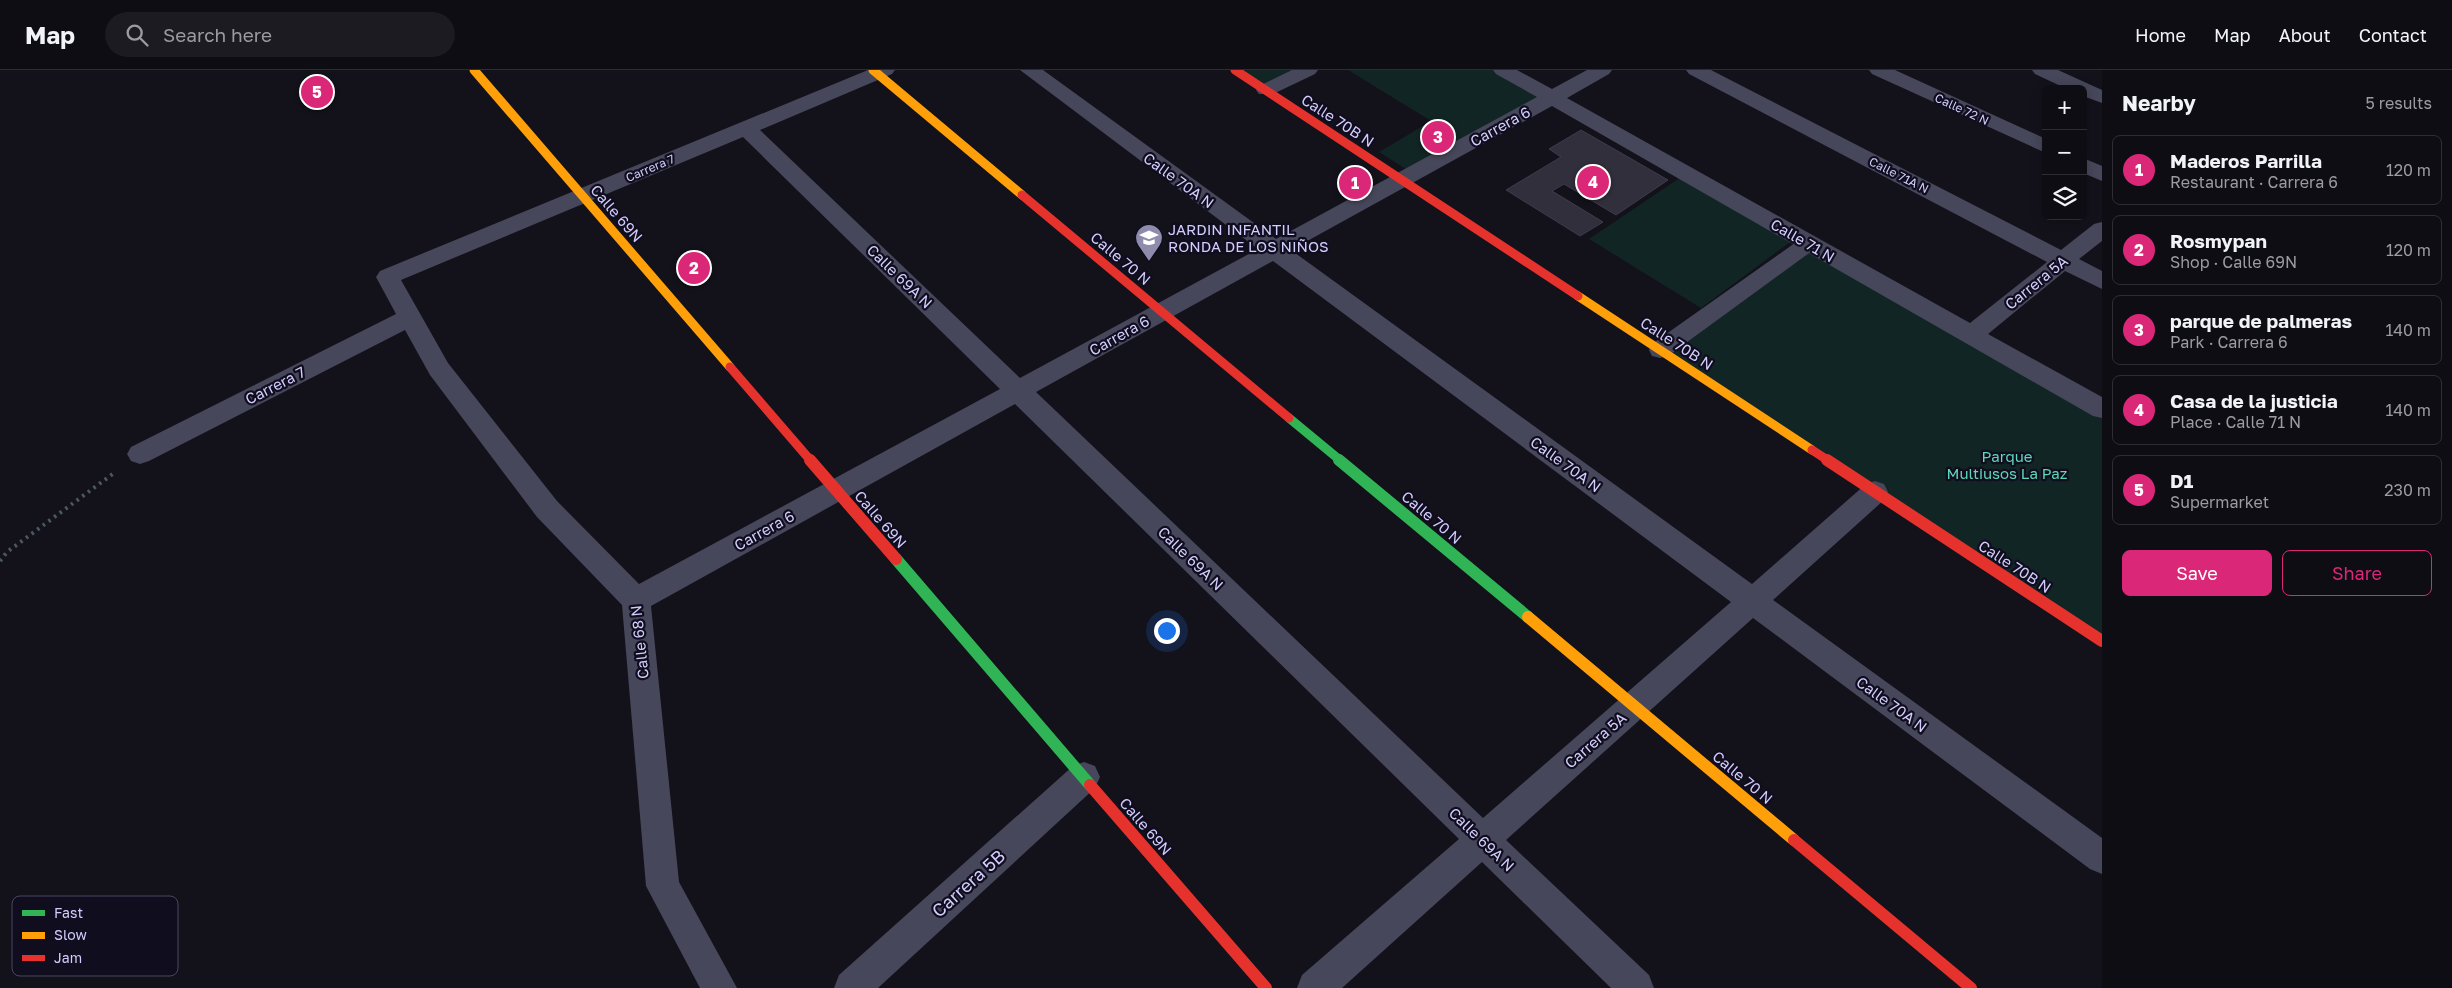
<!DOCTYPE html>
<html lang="en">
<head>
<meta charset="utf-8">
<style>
  body { margin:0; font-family:"Golos Text",sans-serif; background:#1c1b22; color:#f1f3f6 }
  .controls { position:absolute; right:15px; top:15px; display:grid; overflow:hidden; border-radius:8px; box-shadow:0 2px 12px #0003 }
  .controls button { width:45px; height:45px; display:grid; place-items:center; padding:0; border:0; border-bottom:1px solid #2e2d34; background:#0e0d14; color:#f1f3f6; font:25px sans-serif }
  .you { position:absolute; left:1166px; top:560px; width:18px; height:18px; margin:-12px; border:4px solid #fff; border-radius:50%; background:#1a73e8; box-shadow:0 0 0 8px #1a73e833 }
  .badge { display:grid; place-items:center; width:32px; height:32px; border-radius:50%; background:#db2777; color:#fff; font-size:16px; font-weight:700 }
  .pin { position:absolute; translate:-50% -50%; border:2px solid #fff; box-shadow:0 1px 5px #0006 }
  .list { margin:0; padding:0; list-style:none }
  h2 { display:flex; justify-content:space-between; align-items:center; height:65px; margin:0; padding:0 20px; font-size:21px }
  h2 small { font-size:16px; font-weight:400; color:#9b9ca0 }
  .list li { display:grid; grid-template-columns:32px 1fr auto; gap:15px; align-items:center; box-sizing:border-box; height:70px; margin:0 10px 10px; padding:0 10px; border:1px solid #2e2d34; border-radius:8px }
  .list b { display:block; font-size:19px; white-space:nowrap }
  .list p { margin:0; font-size:16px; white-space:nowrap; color:#9b9ca0 }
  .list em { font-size:16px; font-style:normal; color:#9b9ca0 }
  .actions { display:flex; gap:10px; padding:15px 20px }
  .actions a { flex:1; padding:11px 0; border:1px solid #db2777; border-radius:8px; text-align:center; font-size:18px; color:#db2777 }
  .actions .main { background:#db2777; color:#fff }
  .icon { flex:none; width:28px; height:28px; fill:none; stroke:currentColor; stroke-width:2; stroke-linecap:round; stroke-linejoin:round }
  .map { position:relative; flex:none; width:2102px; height:918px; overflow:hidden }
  header { display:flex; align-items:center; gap:30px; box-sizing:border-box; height:70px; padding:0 25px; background:#0e0d14; border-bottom:1px solid #2e2d34 }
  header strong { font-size:24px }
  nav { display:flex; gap:28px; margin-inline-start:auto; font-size:18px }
  .search { width:350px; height:45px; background:#1c1b22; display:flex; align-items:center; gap:12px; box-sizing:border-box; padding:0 18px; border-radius:28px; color:#9b9ca0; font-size:19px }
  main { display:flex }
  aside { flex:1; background:#0e0d14 }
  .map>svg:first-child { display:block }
  .green { fill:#112525 }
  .building { fill:#312f3c; stroke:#3e3b4e }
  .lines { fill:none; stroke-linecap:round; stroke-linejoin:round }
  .path { stroke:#4a5863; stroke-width:4; stroke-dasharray:2.5 4.5; stroke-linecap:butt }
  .lane { fill:#47475b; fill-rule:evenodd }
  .street { fill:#47475b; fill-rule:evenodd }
  .fast-far1 { stroke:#30b455; stroke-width:9 }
  .fast { stroke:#30b455; stroke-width:12 }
  .slow-far1 { stroke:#ff9f0a; stroke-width:9 }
  .slow { stroke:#ff9f0a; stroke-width:12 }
  .jam-far1 { stroke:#e5322d; stroke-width:9 }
  .jam { stroke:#e5322d; stroke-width:12 }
  .labels { text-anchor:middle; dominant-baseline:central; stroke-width:4.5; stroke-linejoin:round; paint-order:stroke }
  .far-street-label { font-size:12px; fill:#d2cdfc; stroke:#100d1e }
  .street-label { font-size:15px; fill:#d2cdfc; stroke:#100d1e }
  .poi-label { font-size:15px; fill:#d2cdfc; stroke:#100d1e; text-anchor:start }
  .park-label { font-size:15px; fill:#5ed8b9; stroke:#100d1e }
  .near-street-label { font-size:18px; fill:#d2cdfc; stroke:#100d1e }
  .key { fill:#100d1e; stroke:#4a4761; stroke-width:1 }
  .key-label { font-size:14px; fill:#d2cdfc }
</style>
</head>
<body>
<header>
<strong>Map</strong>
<div class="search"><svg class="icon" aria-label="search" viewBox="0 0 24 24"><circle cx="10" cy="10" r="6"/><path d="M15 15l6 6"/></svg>Search here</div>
<nav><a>Home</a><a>Map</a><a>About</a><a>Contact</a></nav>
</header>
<main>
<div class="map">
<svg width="2102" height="918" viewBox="0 0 2102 918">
  <rect width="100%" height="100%" fill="#13111a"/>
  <path class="green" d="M1235 0H1308L1266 20Z
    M1348 0H1501L1544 23 1412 103 1379 82 1431 51Z
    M1681 107 1793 170 1701 238 1589 169Z
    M1809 173 2102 339V571L1660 280Z"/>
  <path class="building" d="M1581 60 1668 110 1616 145 1564 114 1552 121 1603 152 1580 166 1506 120 1561 87 1549 79Z
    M1359 104 1369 112 1351 122 1340 115Z"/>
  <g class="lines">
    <path class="path" d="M0 491 7 482 114 403"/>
    <path class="lane" d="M1809 166 1816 168 1819 173 1816 178 1668 286 1660 288 1652 286 1649 280 1652 274 1802 168Z"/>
    <path class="street" d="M868 0H895L892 4 760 60 1020 308 1258 179 1020 0H1043L1276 169 1537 27 1496 4 1493 0H1517L1552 19 1587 0H1612L1609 4 1567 28 1970 253 2047 192 1689 4 1686 0H1711L2061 180 2094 154 2102 152V171L2079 189 2102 201V219L2065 201 1988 264 2102 327V348L2093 346 1552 36 1291 180 1752 514 1866 414 1875 411 1884 414 1888 422 1884 430 1773 530 2102 768V804L2090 799 1753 548 1506 770 1649 905 1654 918H1611L1482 792 1342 918H1297L1302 905 1459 769 1015 334 651 536 679 812 737 918H700L646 816 622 535 537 447 430 305 405 260 149 391 140 394 131 391 127 384 131 377 396 244 376 207 380 201ZM743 67 1000 319 639 514 557 431 448 293 401 210ZM1273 191 1731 532 1483 748 1036 322Z
      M1292 0H1318L1315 4 1273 24H1259L1256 20 1259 16Z
      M1869 0H1895L2046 69V83L1872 4Z
      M2032 0H2058L2102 20V33L2083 26V19H2067L2035 4Z
      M2083 88 2102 96V111L2083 103Z
      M1084 692 1095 696 1100 707 1095 718 878 918H834L839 905 1073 696Z"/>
    <path class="fast-far1" d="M1289 348 1341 391"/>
    <path class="fast" d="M1339 390 1528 547
      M896 489 1090 715"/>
    <path class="slow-far1" d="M474 0 730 297
      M873 0 1022 125
      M1578 226 1812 380"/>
    <path class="slow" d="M1528 547 1794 770"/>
    <path class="jam-far1" d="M1235 0 1578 226
      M1022 125 1289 348
      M730 297 811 391
      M1812 380 1829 391"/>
    <path class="jam" d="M810 390 896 489
      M1827 390 2102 571
      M1090 715 1266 918
      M1794 770 1971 918"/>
  </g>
  <defs>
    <symbol id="school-pin" viewBox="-11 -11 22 30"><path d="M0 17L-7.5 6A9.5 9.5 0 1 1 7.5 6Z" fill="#8f8bad" stroke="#100d1e"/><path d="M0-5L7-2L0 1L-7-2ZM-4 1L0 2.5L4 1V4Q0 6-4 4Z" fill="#fff"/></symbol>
  </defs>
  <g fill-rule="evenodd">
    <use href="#school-pin" x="1133" y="152" width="32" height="43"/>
  </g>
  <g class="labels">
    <g class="far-street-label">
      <text transform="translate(1962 39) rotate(25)">Calle 72 N</text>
      <text transform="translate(650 98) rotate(-23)">Carrera 7</text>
      <text transform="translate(1899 105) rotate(27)">Calle 71A N</text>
    </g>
    <g class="street-label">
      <text transform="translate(1338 50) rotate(33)">Calle 70B N</text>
      <text transform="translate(1500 56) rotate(-29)">Carrera 6</text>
      <text transform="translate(1179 110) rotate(36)">Calle 70A N</text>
      <text transform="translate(617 143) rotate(49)">Calle 69N</text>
      <text transform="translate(1803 170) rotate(30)">Calle 71 N</text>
      <text transform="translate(1121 188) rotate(40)">Calle 70 N</text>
      <text transform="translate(900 206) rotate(44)">Calle 69A N</text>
      <text transform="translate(2036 212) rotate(-39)">Carrera 5A</text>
      <text transform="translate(1119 265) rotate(-29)">Carrera 6</text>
      <text transform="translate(1677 273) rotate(33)">Calle 70B N</text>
      <text transform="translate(275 315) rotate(-27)">Carrera 7</text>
      <text transform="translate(1566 394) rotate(36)">Calle 70A N</text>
      <text transform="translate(1432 447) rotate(40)">Calle 70 N</text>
      <text transform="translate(881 449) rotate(49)">Calle 69N</text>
      <text transform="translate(764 460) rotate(-29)">Carrera 6</text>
      <text transform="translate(1191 488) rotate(44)">Calle 69A N</text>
      <text transform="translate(2015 496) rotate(33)">Calle 70B N</text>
      <text transform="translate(639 572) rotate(-96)">Calle 68 N</text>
      <text transform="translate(1892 634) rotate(36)">Calle 70A N</text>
      <text transform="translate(1595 670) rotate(-41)">Carrera 5A</text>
      <text transform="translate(1743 707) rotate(40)">Calle 70 N</text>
      <text transform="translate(1146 756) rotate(49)">Calle 69N</text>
      <text transform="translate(1482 769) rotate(44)">Calle 69A N</text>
    </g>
    <g class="poi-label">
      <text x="1168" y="159">JARDIN INFANTIL<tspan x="1168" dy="17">RONDA DE LOS NIÑOS</tspan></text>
    </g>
    <g class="park-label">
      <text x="2007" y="386">Parque<tspan x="2007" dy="17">Multiusos La Paz</tspan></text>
    </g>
    <g class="near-street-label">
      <text transform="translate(968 813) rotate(-42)">Carrera 5B</text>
    </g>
  </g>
  <rect x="12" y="826" width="166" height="80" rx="8" class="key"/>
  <rect x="22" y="840" width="23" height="6" fill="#30b455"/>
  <rect x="22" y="862" width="23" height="7" fill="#ff9f0a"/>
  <rect x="22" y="885" width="23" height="6" fill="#e5322d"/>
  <g class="key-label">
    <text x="54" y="848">Fast</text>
    <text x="54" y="870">Slow</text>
    <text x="54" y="893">Jam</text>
  </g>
</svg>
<div class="controls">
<button>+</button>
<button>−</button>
<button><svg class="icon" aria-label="layers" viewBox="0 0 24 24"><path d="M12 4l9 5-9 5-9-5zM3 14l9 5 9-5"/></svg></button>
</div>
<div class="you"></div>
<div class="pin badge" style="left:1355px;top:113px">1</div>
<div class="pin badge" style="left:694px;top:198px">2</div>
<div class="pin badge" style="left:1438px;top:67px">3</div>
<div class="pin badge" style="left:1593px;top:112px">4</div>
<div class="pin badge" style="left:317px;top:22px">5</div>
</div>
<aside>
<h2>Nearby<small>5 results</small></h2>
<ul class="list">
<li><span class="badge">1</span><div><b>Maderos Parrilla</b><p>Restaurant · Carrera 6</p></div><em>120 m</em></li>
<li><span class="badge">2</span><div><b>Rosmypan</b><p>Shop · Calle 69N</p></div><em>120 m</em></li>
<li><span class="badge">3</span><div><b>parque de palmeras</b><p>Park · Carrera 6</p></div><em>140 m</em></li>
<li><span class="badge">4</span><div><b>Casa de la justicia</b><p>Place · Calle 71 N</p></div><em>140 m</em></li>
<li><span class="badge">5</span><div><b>D1</b><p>Supermarket</p></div><em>230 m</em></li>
</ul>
<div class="actions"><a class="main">Save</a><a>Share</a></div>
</aside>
</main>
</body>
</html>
